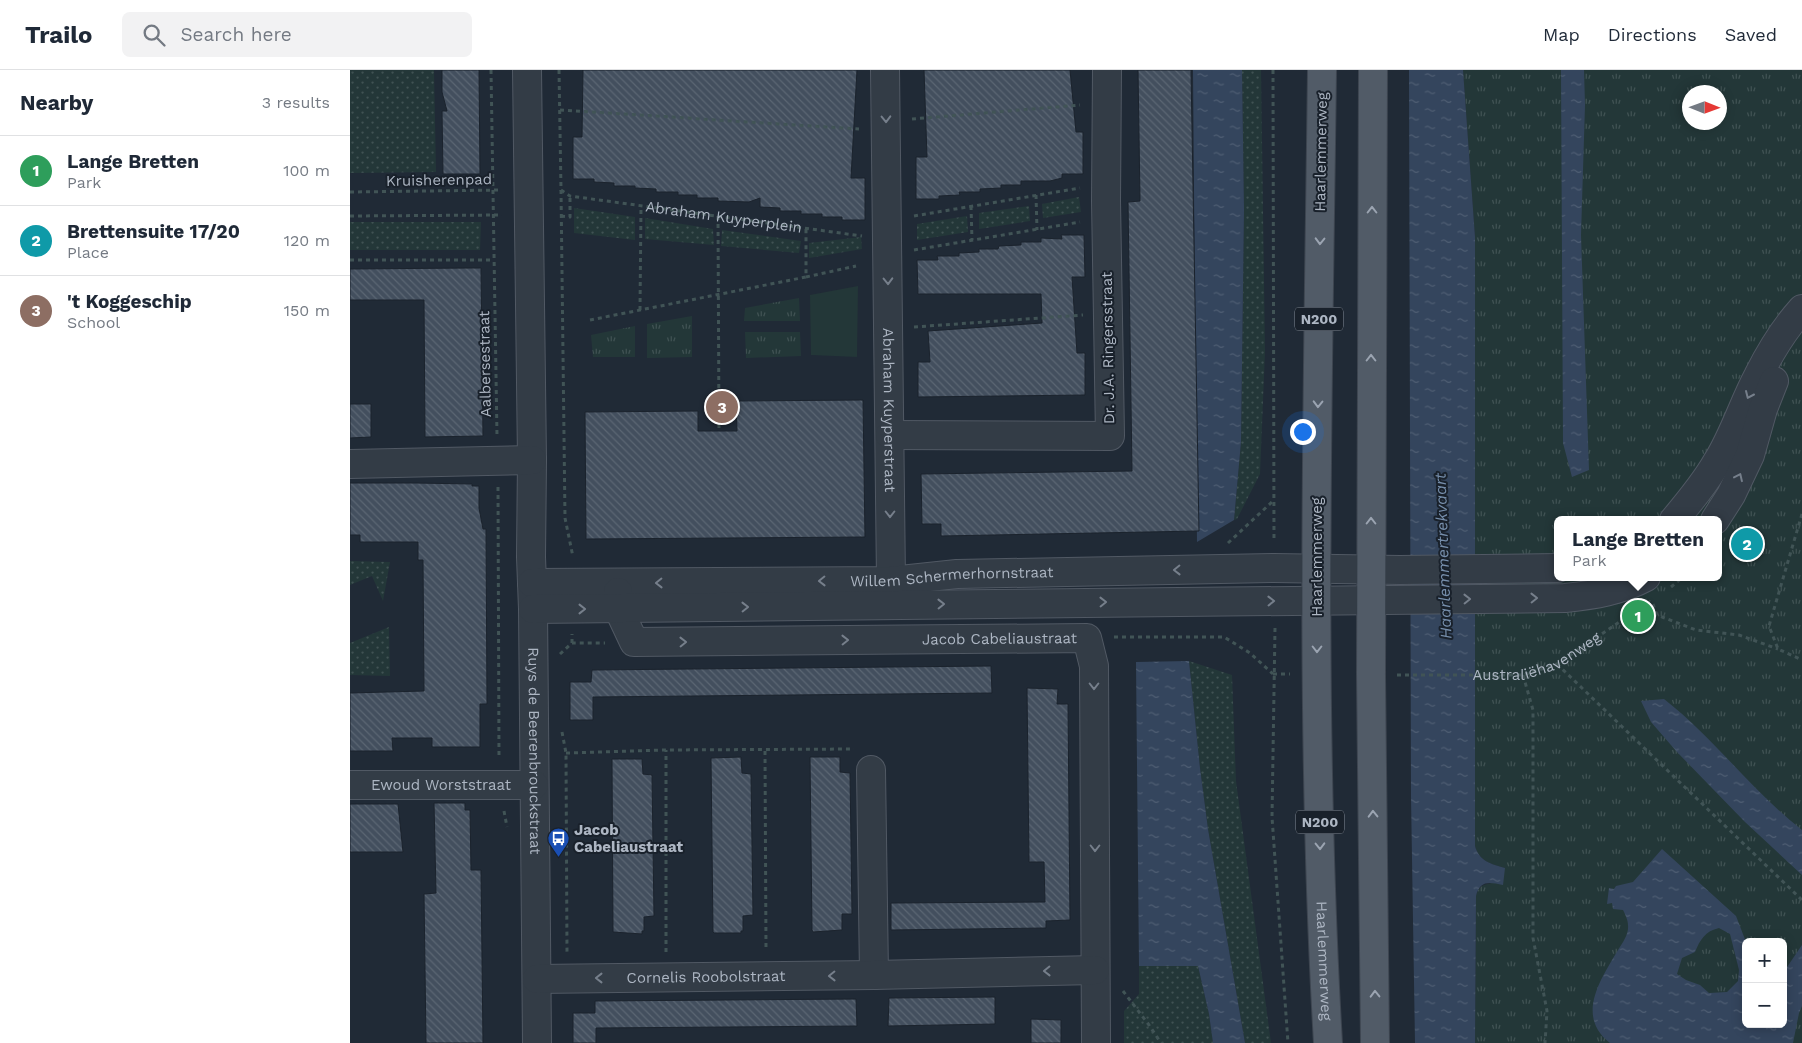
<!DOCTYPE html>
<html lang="en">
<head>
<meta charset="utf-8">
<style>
  body { margin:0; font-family:"Work Sans",sans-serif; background:#f2f2f3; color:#1f2937 }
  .controls { position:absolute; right:15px; bottom:15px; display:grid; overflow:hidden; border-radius:8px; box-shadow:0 2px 12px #0003 }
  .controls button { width:45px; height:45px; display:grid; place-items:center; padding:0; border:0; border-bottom:1px solid #e0e1e3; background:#fff; color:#1f2937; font:25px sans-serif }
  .compass { position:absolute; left:1332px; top:15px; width:45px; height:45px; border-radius:50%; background:#fff; box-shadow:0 2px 12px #0003; rotate:91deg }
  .you { position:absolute; left:952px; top:361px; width:18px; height:18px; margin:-12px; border:4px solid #fff; border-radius:50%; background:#1a73e8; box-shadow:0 0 0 8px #1a73e833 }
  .badge { display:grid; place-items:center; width:32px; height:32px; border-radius:50%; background:#db2777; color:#fff; font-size:16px; font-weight:700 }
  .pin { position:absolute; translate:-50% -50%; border:2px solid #fff; box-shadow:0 1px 5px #0006 }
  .popup { position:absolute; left:1204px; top:446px; width:168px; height:65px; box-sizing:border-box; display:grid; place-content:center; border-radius:8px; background:#fff; filter:drop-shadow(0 1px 4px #0005); font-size:16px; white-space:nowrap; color:#747a83 }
  .popup b { font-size:19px; color:#1f2937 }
  .popup::after { content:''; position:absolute; left:50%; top:100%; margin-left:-10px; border:10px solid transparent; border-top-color:#fff }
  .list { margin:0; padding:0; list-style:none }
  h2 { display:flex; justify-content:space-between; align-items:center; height:65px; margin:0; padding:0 20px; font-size:21px }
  h2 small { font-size:16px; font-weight:400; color:#747a83 }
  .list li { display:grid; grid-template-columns:32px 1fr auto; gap:15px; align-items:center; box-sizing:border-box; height:70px; padding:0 20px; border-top:1px solid #e0e1e3 }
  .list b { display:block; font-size:19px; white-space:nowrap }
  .list p { margin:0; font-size:16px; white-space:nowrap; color:#747a83 }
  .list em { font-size:16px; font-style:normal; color:#747a83 }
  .icon { flex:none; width:28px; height:28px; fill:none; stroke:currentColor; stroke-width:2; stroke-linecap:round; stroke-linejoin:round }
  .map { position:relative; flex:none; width:1452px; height:973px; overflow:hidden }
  header { display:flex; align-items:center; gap:30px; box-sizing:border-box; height:70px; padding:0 25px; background:#fff; border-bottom:1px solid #e0e1e3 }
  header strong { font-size:24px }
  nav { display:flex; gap:28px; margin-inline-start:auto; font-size:18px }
  .search { width:350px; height:45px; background:#f2f2f3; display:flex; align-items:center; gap:12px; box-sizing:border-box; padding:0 18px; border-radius:8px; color:#747a83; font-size:19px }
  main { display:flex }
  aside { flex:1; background:#fff }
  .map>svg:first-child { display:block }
  .grass { fill:url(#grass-dots) }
  .park { fill:url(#park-tufts); fill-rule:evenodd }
  .pitch { fill:#233738 }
  .water { fill:url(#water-ripples); fill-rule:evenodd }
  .building { fill:url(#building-back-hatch); stroke:#1b232d }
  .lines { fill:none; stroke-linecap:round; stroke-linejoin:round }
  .minor-casing { stroke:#515964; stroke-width:30 }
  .major-casing { stroke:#3d4550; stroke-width:30 }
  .path { stroke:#415456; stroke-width:3; stroke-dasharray:4 4; stroke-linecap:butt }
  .minor { stroke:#333c46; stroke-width:28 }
  .major { stroke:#515b67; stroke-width:28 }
  .oneway { stroke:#767f8b }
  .oneway2 { stroke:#9ba4b1 }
  .labels { text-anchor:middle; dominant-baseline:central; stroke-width:4; stroke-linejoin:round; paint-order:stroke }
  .shield { fill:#19212b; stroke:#818995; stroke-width:1 }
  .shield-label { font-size:14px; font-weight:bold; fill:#adb6c3 }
  .street-label { font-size:15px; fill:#adb6c3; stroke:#19212b }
  .poi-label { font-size:15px; font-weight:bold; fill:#adb6c3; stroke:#19212b; text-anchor:start }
  .water-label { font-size:16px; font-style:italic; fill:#768eab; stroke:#19212b }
</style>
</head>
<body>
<header>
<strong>Trailo</strong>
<div class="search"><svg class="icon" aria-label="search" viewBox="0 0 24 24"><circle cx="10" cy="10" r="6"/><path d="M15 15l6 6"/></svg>Search here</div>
<nav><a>Map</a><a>Directions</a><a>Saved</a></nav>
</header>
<main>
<aside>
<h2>Nearby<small>3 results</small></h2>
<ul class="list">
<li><span class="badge" style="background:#2e9e5b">1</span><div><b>Lange Bretten</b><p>Park</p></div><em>100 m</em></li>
<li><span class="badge" style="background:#0f9aa8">2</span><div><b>Brettensuite 17/20</b><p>Place</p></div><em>120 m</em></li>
<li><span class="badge" style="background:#8d6e63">3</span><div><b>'t Koggeschip</b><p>School</p></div><em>150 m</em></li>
</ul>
</aside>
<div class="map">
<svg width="1452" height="973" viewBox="0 0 1452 973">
  <defs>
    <pattern id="grass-dots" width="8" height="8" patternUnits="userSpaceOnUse" patternTransform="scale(1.25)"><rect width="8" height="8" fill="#233738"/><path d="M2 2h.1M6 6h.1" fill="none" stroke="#405253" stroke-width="1.8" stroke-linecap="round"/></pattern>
    <pattern id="park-tufts" width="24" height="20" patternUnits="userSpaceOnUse" patternTransform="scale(1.25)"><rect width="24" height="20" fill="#233738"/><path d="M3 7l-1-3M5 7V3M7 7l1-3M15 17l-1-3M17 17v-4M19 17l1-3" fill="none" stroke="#405253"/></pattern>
    <pattern id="water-ripples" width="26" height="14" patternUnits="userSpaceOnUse" patternTransform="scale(1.25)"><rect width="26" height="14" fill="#34455d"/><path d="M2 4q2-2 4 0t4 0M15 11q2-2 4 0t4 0" fill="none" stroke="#4f5e73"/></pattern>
    <pattern id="building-back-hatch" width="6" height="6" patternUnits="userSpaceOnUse" patternTransform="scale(1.25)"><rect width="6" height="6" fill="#434f5e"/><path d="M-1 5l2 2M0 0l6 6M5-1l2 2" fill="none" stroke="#5b6673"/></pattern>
  </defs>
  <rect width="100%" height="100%" fill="#202a36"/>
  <path class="grass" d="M0 0H84L86 102 0 103Z
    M892 0H911L915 282 910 404 887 449 884 450 891 372 894 140Z
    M729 127 731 142 693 148 692 134Z
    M679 136 680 151 629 159V143Z
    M224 138 285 147V170L224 163Z
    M617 146 618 162 567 170V154Z
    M295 148 363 159 364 175 295 169Z
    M0 152H131L130 180H0Z
    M372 160 451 171 449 183 371 176Z
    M511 167 512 179 459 188V173Z
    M0 491 40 492 33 531 22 506 0 515Z
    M39 557 40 606 0 605V573Z
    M839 591 882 605 886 711 921 973H895L858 759 850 698Z
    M789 896H848L859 944 863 973H774V941L789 924Z"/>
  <path class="park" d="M1113 0H1452V973H1125L1126 826C1129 816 1132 815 1142 813L1155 798C1141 794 1129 791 1125 776V167ZM1340 22H1370V52H1340ZM1208 450H1368V507H1208ZM1396 872H1433V954H1396Z
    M449 228 450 251H394L395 238Z
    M342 246V287L297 288V254Z
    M285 256V287H243L241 265Z
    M395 262H450L451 286 396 288Z"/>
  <path class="pitch" d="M508 216 507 287 461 285 460 225Z"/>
  <path class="water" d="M843 0H892L894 140 891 372 884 450 847 472Z
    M1059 0H1113L1125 167V776C1129 791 1141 794 1155 798L1153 815C1139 812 1130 810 1126 826L1125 973H1065L1061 726Z
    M1211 0H1234L1235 35 1231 165 1239 400 1222 407 1213 373Z
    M839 591 850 698 858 759 895 973H863L859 944 848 896H789L786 592Z
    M1314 629C1364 668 1402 721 1452 760V805L1395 752 1327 682 1301 652 1291 631Z
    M1312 779 1386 846 1396 872V954H1433V903L1452 875V936L1449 943 1443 973H1260C1225 946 1251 909 1268 880 1273 872 1279 864 1278 855 1278 850 1275 844 1273 840L1263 839 1262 833 1257 834 1259 818 1264 819 1266 816 1283 812ZM1369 858 1380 864 1389 900 1388 911 1377 922 1359 923 1350 915 1336 910 1327 904 1332 888 1345 882C1350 870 1355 861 1369 858Z"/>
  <path class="building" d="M92 0H129L130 104H93L92 41H97L92 22Z
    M233 0H507L501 108H515V150H492V147H472V144H451V141H430V138L410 137V128L399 132 368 131V128H347V125H328V122H306V119L285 118V116H264V113L244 112V109H223V67H232Z
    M574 0H720L726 62H733V104H712V108L700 111H671V115H651V118L630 119V122H609L610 125 589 126V129H566V87H577Z
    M788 0H841L849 461 591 466V454H572L571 404 782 401 778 132 790 131Z
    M711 165H734L735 207H722L727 283H735V325L568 327V292H580L578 261 692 253 691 224H568L567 190H588L587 186H609V183L629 182V179H648L649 176 671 175V172H691V168L712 169Z
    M119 198H131L133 366 75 367 74 230H0V199Z
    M513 330 515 467 236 469 235 342 348 341V361H387L386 331Z
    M0 334H21V367L0 368Z
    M0 413H66L122 414V416H129V438L133 459H136L137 634H130V677H82V668H42L43 681H0V623L74 621 73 490H68V472H10V465H0Z
    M641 596 642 623 243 627V650H220V612H241L242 600Z
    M677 618 708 619 707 634H718L720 850 696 851V858L541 860V833L695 832 694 792H679Z
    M391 687 392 703 401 704 403 845 393 846V861H391V863H364L363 862 361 688Z
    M460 687H490V702L500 703 502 844H492V860L463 862 462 860Z
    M262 689H292L293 704 302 705 304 846 294 847V861H292V864L263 862Z
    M84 733H115V740H120L121 800H131L133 973H76L74 824 86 823Z
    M0 734H48L53 782H0Z
    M645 927V954L538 956 539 928Z
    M506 929 507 956 246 958V973H223V943H245V931Z
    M681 949 711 950V973H681Z"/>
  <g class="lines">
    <defs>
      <g id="minor">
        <path id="s3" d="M177 0 182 390 181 487 183 539 187 973"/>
        <path id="s4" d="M535 0 541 511"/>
        <path d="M540 365 760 366 756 131 757 0"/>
        <path d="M0 394 182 390"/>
        <path d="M1324 450C1340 431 1355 413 1367 392 1384 365 1393 334 1408 306 1420 282 1434 259 1452 239"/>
        <path d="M1365 450 1381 425 1400 385 1413 339 1424 311"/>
        <path id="s5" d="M182 513 541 511 607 504 924 498 1050 500 1208 498"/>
        <path id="s6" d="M268 522V538L284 572 737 568 744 596 746 973"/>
        <path d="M183 539 1215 528C1244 525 1270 521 1296 507"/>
        <path d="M521 700 524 905"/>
        <path id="s7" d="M0 715H184"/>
        <path id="s8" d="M187 909 524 905 745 900"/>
      </g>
      <g id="major">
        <path id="s9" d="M972 0C968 324 959 649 978 973"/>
        <path d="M1023 0 1021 605 1025 973"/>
      </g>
    </defs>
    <use href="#minor" class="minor-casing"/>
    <use href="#major" class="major-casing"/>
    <g class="path">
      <path d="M141 0 147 366"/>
      <path id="s1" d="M209 0 211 120 220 126 512 166"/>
      <path d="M923 0 924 472"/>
      <path d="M210 40 509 59"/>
      <path d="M562 49 730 35"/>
      <path d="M211 120 215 448 223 487"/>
      <path d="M0 122 152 120"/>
      <path d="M686 125 687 160"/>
      <path d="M621 136 622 170"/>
      <path d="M0 146 152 145"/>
      <path d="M211 146 220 147V126"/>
      <path d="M368 146 369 361"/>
      <path d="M564 146 730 118"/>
      <path d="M564 180 730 152"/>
      <path d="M0 190H144"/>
      <path d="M456 207 506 196"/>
      <path d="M290 240 291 136"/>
      <path d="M240 250 456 207V158"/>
      <path d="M564 257 733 245"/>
      <path d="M148 417 149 688"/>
      <path d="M1452 444 1419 556 1428 579 1452 590"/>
      <path d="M878 473 923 431"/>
      <path d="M1321 517 1333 507"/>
      <path d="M1303 534 1307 545 1346 560 1389 565 1428 579"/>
      <path d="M925 558 922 747 938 973"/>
      <path d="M764 567H874L900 583 923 604"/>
      <path d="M222 573V564"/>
      <path d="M210 584 222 573H255"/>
      <path d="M1207 594 1452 830"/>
      <path d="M923 604H940"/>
      <path id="s2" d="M1047 605H1173L1207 594 1283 543"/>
      <path d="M1173 605 1183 640V868L1197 941 1195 973"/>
      <path d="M212 662 216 683 217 883"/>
      <path d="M415 681 416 880"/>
      <path d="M216 683 316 680 504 679"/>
      <path d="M154 741 157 757"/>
      <path d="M316 882V680"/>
      <path d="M773 921 799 955 811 973"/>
    </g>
    <use href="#minor" class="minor"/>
    <use href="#major" class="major"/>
  </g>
  <defs><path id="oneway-chevron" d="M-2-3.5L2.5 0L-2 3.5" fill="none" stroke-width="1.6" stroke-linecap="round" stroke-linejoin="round" transform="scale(1.25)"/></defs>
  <g class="oneway">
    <use href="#oneway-chevron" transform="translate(536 49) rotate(89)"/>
    <use href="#oneway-chevron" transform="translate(538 211) rotate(89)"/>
    <use href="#oneway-chevron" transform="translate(1399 325) rotate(114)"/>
    <use href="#oneway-chevron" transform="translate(1389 407) rotate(-65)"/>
    <use href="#oneway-chevron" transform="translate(540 444) rotate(90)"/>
    <use href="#oneway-chevron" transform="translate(827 500) rotate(179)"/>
    <use href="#oneway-chevron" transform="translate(472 511) rotate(179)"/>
    <use href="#oneway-chevron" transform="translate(309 513) rotate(179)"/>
    <use href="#oneway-chevron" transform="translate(1184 528) rotate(-1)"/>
    <use href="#oneway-chevron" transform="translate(1117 529) rotate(-1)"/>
    <use href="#oneway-chevron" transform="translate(921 531) rotate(-1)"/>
    <use href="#oneway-chevron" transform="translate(753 532) rotate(-1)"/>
    <use href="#oneway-chevron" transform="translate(591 534) rotate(-1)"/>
    <use href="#oneway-chevron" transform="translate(395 537) rotate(-1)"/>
    <use href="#oneway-chevron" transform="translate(232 539)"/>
    <use href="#oneway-chevron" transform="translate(495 570) rotate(-1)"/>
    <use href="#oneway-chevron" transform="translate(333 572) rotate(-1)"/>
    <use href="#oneway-chevron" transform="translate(744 616) rotate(90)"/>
    <use href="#oneway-chevron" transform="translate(745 778) rotate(90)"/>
    <use href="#oneway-chevron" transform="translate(697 901) rotate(179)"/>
    <use href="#oneway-chevron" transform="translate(482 906) rotate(179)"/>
    <use href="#oneway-chevron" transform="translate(249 908) rotate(180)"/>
  </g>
  <g class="oneway2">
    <use href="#oneway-chevron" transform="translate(1022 140) rotate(-90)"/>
    <use href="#oneway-chevron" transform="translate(970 171) rotate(91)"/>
    <use href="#oneway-chevron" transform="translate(1021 288) rotate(-90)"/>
    <use href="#oneway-chevron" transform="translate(968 334) rotate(91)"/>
    <use href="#oneway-chevron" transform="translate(1021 451) rotate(-90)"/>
    <use href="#oneway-chevron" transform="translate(967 579) rotate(90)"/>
    <use href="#oneway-chevron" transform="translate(1023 744) rotate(-91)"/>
    <use href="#oneway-chevron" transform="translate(970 776) rotate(89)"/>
    <use href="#oneway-chevron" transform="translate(1025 924) rotate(-91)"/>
  </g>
  <defs>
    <symbol id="bus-pin" viewBox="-11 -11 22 30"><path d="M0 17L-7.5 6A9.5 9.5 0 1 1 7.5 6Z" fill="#1a4fb4" stroke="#19212b"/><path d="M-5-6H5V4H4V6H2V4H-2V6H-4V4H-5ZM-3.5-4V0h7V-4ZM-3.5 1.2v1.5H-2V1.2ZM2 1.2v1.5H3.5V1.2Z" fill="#fff"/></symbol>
  </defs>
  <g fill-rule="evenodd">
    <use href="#bus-pin" x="196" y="756" width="25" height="34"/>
  </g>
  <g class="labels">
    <g class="shield">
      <rect x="945" y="237.5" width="48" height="23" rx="4"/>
      <rect x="946" y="740.5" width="48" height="23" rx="4"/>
    </g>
    <g class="shield-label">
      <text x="969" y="249">N200</text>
      <text x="970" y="752">N200</text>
    </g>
    <g class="street-label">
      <text transform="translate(971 82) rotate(-89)">Haarlemmerweg</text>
      <text transform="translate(89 110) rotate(-1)">Kruisherenpad</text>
      <text stroke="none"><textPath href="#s1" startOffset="286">Abraham Kuyperplein</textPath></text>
      <text transform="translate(758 278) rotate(-91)">Dr. J.A. Ringersstraat</text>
      <text transform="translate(135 294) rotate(-91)">Aalbersestraat</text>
      <text stroke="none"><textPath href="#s4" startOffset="340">Abraham Kuyperstraat</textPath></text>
      <text transform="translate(967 487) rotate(-90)">Haarlemmerweg</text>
      <text stroke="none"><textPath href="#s5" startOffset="420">Willem Schermerhornstraat</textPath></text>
      <text stroke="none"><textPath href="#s6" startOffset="419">Jacob Cabeliaustraat</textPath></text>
      <text stroke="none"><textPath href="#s2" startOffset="144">Australiëhavenweg</textPath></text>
      <text stroke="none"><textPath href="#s3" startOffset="681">Ruys de Beerenbrouckstraat</textPath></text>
      <text stroke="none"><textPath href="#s7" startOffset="91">Ewoud Worststraat</textPath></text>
      <text stroke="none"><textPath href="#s9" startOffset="891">Haarlemmerweg</textPath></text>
      <text stroke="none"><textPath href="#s8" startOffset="169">Cornelis Roobolstraat</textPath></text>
    </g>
    <g class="poi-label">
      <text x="224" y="760">Jacob<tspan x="224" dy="17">Cabeliaustraat</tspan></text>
    </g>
    <g class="water-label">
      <text transform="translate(1093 486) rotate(-92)">Haarlemmertrekvaart</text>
    </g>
  </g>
</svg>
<div class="controls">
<button>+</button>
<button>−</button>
</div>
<svg class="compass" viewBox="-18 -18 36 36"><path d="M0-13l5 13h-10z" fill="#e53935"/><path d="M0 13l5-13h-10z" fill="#747a83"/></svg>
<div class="you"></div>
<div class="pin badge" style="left:1288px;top:546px;background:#2e9e5b">1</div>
<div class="popup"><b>Lange Bretten</b>Park</div>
<div class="pin badge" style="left:1397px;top:474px;background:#0f9aa8">2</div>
<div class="pin badge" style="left:372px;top:337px;background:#8d6e63">3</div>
</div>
</main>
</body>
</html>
